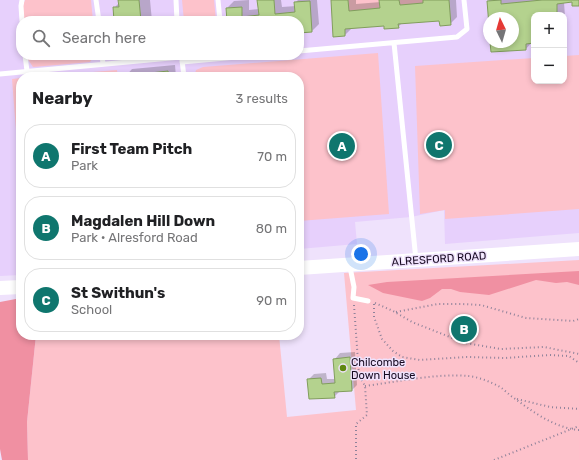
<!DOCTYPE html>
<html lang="en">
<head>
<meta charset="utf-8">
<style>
  body { margin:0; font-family:Rubik,sans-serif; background:#f2f2f2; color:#202124 }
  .controls { position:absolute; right:12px; top:12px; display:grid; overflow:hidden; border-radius:8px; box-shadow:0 2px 6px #0003 }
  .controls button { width:36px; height:36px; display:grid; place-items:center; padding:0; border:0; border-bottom:1px solid #e0e0e0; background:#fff; color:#202124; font:20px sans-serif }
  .compass { position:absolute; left:483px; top:12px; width:36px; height:36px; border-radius:50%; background:#fff; box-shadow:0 2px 6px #0003; rotate:355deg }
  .you { position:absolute; left:361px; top:254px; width:14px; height:14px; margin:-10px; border:3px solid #fff; border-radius:50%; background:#1a73e8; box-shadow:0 0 0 6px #1a73e833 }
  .badge { display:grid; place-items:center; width:26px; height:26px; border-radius:50%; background:#0f766e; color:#fff; font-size:13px; font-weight:700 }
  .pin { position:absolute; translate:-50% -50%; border:2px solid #fff; box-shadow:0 1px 4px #0006 }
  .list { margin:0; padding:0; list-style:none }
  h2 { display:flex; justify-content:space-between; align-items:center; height:52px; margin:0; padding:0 16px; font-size:17px }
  h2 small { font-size:13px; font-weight:400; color:#757577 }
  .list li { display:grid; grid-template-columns:26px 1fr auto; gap:12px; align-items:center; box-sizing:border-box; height:64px; margin:0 8px 8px; padding:0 8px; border:1px solid #e0e0e0; border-radius:16px }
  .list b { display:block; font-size:15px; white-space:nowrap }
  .list p { margin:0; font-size:13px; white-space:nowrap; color:#757577 }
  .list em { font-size:13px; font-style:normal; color:#757577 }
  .icon { flex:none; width:22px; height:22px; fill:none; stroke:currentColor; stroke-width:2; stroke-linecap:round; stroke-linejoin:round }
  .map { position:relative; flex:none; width:579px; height:460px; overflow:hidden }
  .search { position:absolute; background:#fff; box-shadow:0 2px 6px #0003; left:16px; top:16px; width:288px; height:44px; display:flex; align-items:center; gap:10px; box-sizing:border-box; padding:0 14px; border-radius:16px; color:#757577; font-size:15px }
  .panel { position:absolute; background:#fff; box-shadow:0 2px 6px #0003; left:16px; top:72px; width:288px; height:268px; border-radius:16px }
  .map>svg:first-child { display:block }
  .built { fill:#e7d0fc; fill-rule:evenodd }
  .green { fill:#fdc2cb }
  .forest { fill:#f090a2 }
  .shadow { fill:#0003 }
  .building { fill:#b4d28e; stroke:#819e5c }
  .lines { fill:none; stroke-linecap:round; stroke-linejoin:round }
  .path { stroke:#8f829a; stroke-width:2; stroke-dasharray:1 3; stroke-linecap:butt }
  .lane { stroke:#fff; stroke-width:5 }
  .secondary { stroke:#fff; stroke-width:14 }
  .poi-dot { fill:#5f8710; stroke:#efe2fc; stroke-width:1.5 }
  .labels { text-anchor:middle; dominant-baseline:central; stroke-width:3; stroke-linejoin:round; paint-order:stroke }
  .street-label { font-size:11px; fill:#160920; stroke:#efe2fc }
  .poi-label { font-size:11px; fill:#160920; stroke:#efe2fc; text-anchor:start }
</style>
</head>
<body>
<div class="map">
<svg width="579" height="460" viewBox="0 0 579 460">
  <rect width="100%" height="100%" fill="#efe2fc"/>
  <path class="built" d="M0 0H579V233L445 244 444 210 411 217 355 222 357 244 299 249V77H21V275L0 276ZM534 15H564V81H534ZM489 18H513V42H489ZM21 21H299V55H21Z"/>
  <path class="green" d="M25 0H91L93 21H23L22 7Z
    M182 0H214L216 21H184Z
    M348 0H379L380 8 349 11Z
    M399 0H423V3L400 5Z
    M378 53 389 214 299 221V77H194L196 70 203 67Z
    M27 55H95L90 62 33 67 27 58Z
    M579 55V209L445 219V210L420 214 415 66 534 58V81H564V56Z
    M117 70 118 77H32Z
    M21 78V195L12 79Z
    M579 260V460H28L27 422 36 335H279L287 417 356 410 344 273Z"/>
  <path class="forest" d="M579 271V285L567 282 556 283 536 280 489 295 460 292 451 289H442L430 298 422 301 383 293 368 285 387 282Z
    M21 298V335H36L27 422 28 460H2L0 449V302Z"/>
  <path class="shadow" d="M119 0H150L152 21H115L114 8 120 2Z
    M249 0V10L259 9V0H281L282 7 296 6 295 3 298 0H317L319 24 312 31 299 32V21H228L227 8 234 1Z
    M332 0H356V4L381 2 380 0H456L457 17 450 24 440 20 403 22 398 27 385 25 352 28 345 35Z
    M489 0H579V5L572 1 564 2 566 32 564 35V15H534V42H532L526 49 491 42H513V18H489L488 1Z
    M175 65 176 77H125L132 69Z
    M355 352 357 385 352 390 340 391 334 397 308 380 314 374 326 373 327 379H336L335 359 340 353Z"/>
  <path class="building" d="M118 0H139L141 21H114L113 7H119Z
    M257 0H274L275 14 295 12 294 2 310 1 312 32 299 33V21H227L226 8 242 7V17L259 15Z
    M331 0H348L349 11 380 8 379 0H399L400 5 423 3V0H449L451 25 440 26 439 21 398 24 399 28 384 29V26L345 29V36L333 37Z
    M501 0V4L542 0H579V6H572V2L557 4V15H534V43L526 44V50L491 52 490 42H513V18H489V26L487 1Z
    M168 71 169 77H124V76Z
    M350 357 352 391 334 392 335 398 309 399 307 379 321 378 322 384 335 383 333 359Z"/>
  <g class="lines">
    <path class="path" d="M375 303 393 311 412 322 465 343 501 349 544 347 579 354
      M374 304V317L382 339 393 351 402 357 420 360 467 357 505 358 550 355 569 356 579 363
      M354 305 359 375 365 386 367 415 356 424V460
      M396 312 438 304H461L481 305 526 318 573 321 579 319
      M365 386C396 382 438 373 468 376 479 377 491 382 500 387 505 390 509 395 514 398 533 412 555 428 579 430
      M517 399 550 407 579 409
      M494 460 579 426"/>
    <path class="lane" d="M96 0 99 21
      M176 0 177 21
      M218 0 220 21
      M22 21 21 6 22 0
      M394 43 416 260
      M299 51 457 37 467 29 464 0
      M25 55 27 71
      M102 55 103 64
      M182 60 184 77
      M182 62 258 55
      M0 74 181 57
      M350 267 354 287 353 298 368 301"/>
    <path class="secondary" d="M299 268 579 249
      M0 288 21 287"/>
  </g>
  <circle class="poi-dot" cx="343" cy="368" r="4"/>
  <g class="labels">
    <g class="street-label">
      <text transform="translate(439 259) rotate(-4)">ALRESFORD ROAD</text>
    </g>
    <g class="poi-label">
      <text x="351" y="362">Chilcombe<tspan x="351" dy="13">Down House</tspan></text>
    </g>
  </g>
</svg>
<div class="controls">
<button>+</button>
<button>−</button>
</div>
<svg class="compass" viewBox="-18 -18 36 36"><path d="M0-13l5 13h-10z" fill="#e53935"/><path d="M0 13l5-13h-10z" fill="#757577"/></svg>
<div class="you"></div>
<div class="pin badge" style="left:342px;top:146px">A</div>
<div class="pin badge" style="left:464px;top:329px">B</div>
<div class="pin badge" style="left:439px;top:145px">C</div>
<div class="search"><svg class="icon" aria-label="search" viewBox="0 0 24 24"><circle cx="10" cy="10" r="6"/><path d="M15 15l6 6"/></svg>Search here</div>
<section class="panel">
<h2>Nearby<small>3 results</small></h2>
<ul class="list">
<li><span class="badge">A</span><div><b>First Team Pitch</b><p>Park</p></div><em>70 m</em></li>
<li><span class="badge">B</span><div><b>Magdalen Hill Down</b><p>Park · Alresford Road</p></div><em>80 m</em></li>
<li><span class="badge">C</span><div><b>St Swithun's</b><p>School</p></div><em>90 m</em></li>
</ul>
</section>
</div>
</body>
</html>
